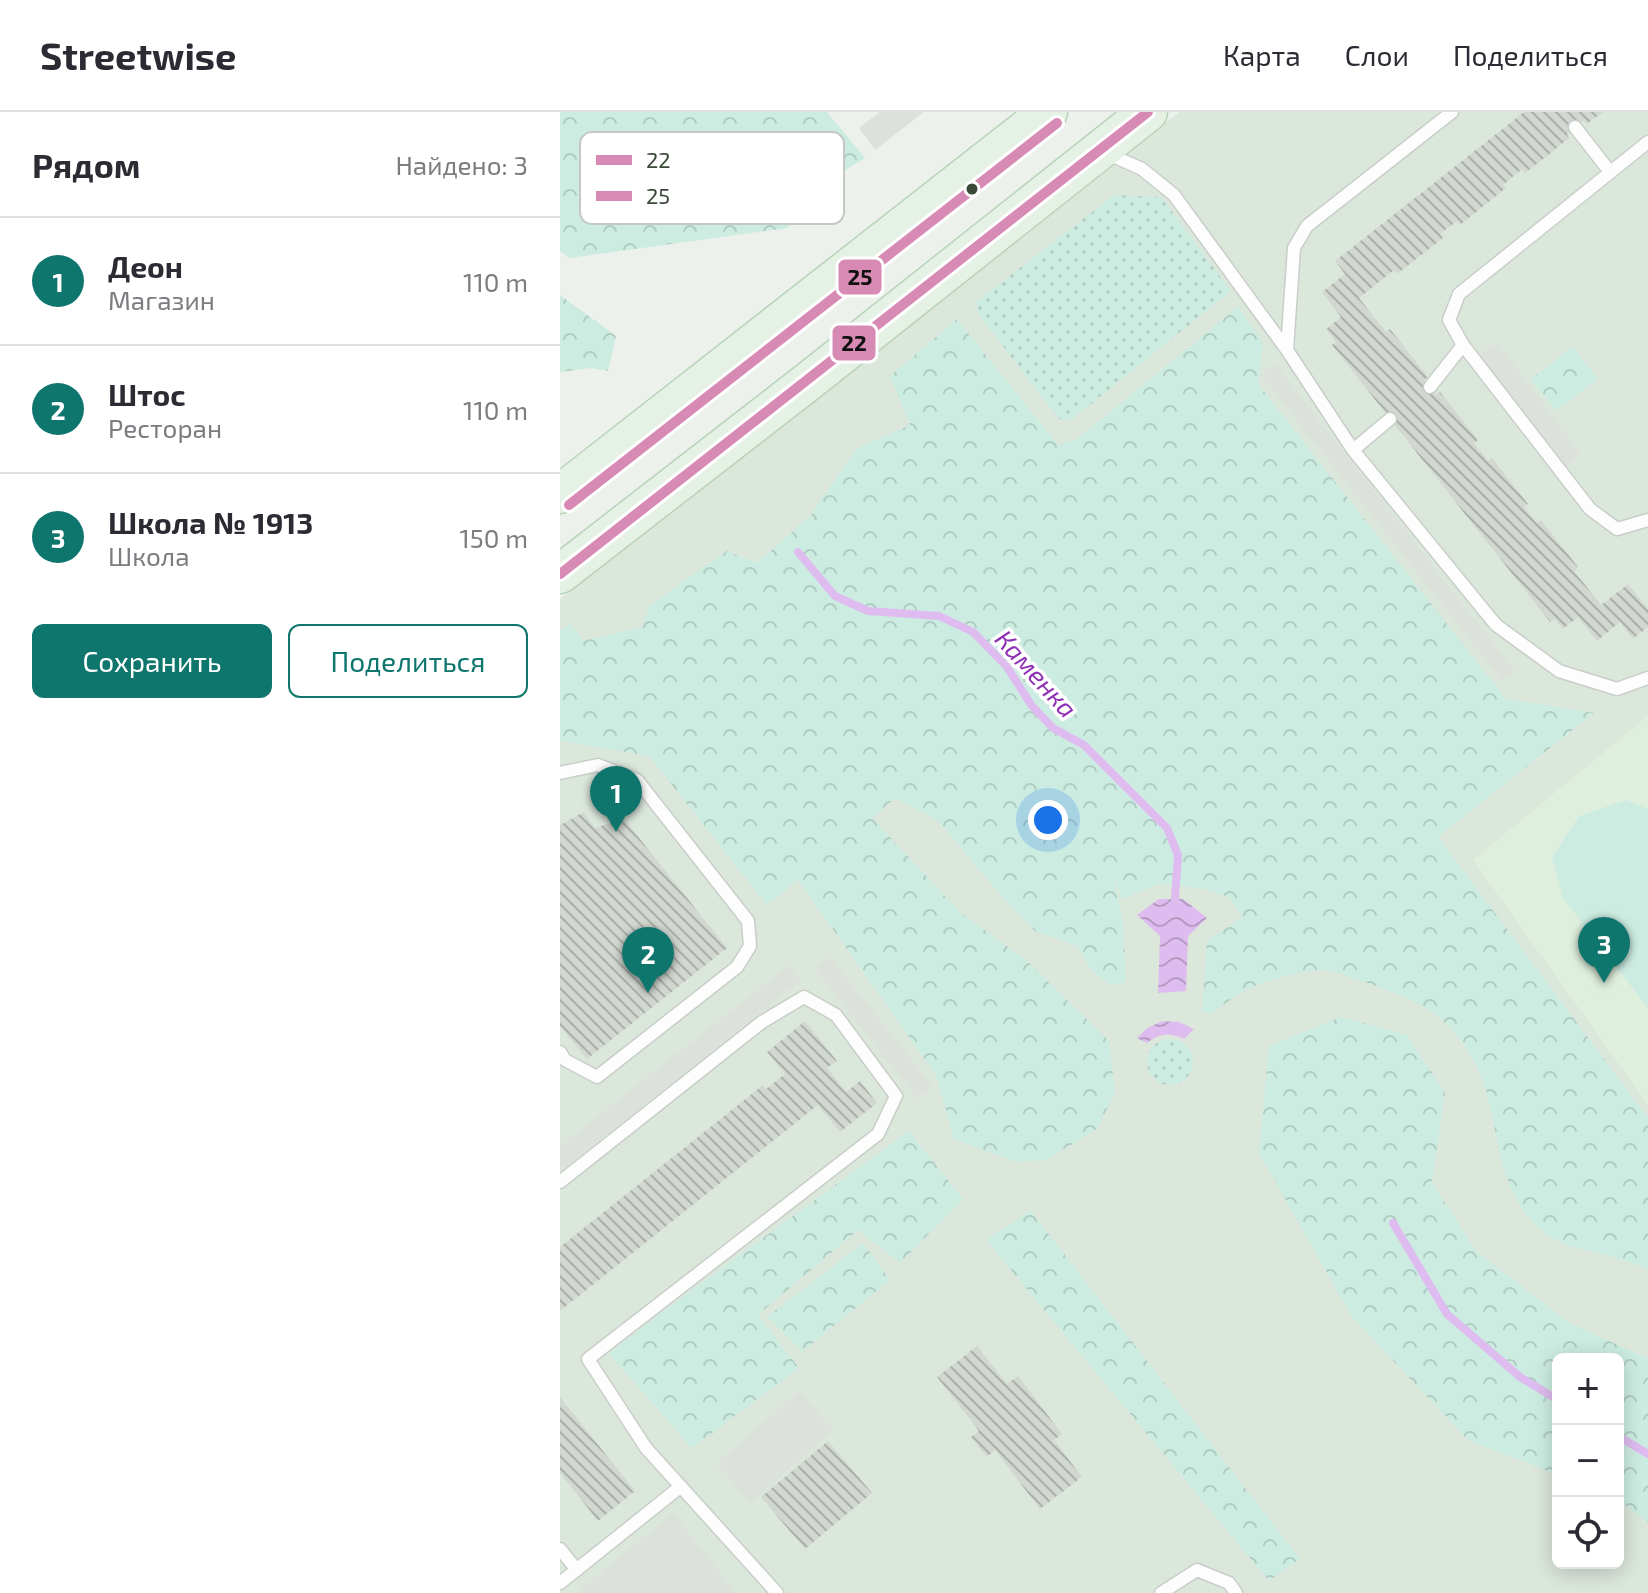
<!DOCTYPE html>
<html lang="ru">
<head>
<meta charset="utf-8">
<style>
  body { margin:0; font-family:"Exo 2",sans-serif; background:#f2f2f3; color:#2b2b33 }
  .controls { position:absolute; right:24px; bottom:24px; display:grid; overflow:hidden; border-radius:12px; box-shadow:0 4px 20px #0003 }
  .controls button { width:72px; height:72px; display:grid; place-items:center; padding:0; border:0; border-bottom:2px solid #e1e1e2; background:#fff; color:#2b2b33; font:40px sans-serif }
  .you { position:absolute; left:488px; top:708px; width:28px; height:28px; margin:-20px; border:6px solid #fff; border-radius:50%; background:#1a73e8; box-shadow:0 0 0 12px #1a73e833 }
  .badge { display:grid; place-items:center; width:52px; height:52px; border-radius:50%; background:#0f766e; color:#fff; font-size:26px; font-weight:700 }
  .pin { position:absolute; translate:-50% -66px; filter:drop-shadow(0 2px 4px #0008) }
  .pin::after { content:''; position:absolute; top:42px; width:28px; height:24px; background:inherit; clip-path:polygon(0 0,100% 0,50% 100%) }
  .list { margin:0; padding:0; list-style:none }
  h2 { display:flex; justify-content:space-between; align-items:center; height:104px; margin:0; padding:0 32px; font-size:34px }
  h2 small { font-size:26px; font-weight:400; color:#7c7c81 }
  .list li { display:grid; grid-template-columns:52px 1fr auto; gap:24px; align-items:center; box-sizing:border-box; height:128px; padding:0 32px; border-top:2px solid #e1e1e2 }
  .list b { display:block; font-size:30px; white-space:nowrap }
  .list p { margin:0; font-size:26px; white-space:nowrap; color:#7c7c81 }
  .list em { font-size:26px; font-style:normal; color:#7c7c81 }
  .actions { display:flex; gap:16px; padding:24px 32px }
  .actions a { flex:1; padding:18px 0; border:2px solid #0f766e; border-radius:12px; text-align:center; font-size:28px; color:#0f766e }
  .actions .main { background:#0f766e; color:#fff }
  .icon { flex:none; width:44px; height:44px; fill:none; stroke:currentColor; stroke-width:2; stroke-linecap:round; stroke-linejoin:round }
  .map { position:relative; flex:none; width:1088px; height:1481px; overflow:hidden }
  header { display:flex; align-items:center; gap:48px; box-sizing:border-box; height:112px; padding:0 40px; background:#fff; border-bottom:2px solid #e1e1e2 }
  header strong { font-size:38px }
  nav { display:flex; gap:44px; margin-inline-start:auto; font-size:28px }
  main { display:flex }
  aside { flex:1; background:#fff }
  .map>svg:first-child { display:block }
  .residential { fill:#dce7dc; fill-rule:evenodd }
  .education { fill:#deefde }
  .grass { fill:url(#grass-dots) }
  .forest { fill:url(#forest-crowns) }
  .pitch { fill:#ccece2 }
  .parking { fill:#dce1db }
  .water { fill:url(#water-waves) }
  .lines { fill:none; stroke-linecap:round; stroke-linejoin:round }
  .stream { stroke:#dfbcef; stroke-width:8 }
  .building { fill:url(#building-back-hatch) }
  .service-casing { stroke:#c8cec8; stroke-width:15 }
  .primary-casing { stroke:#b9d3b9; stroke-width:41 }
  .service { stroke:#fcfdfc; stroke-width:12 }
  .primary { stroke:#e4f1e4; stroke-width:38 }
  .bus-1-casing { stroke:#fff; stroke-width:16 }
  .bus-2-casing { stroke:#fff; stroke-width:16 }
  .bus-1 { stroke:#d78ab3; stroke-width:10 }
  .bus-2 { stroke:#d78ab3; stroke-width:10 }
  .bus-dot { fill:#394837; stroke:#fff; stroke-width:3 }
  .labels { text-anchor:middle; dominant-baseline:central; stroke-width:7; stroke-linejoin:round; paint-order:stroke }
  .water-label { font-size:26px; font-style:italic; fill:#8e30b4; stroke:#fff }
  .key { fill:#fff; stroke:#c4c8c3; stroke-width:2 }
  .key-label { font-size:22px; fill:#394837 }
  .line-badge { stroke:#fff; stroke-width:3 }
  .pale-badge-label { font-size:22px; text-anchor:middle; font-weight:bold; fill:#111 }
</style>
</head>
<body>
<header>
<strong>Streetwise</strong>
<nav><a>Карта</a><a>Слои</a><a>Поделиться</a></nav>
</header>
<main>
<aside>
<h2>Рядом<small>Найдено: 3</small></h2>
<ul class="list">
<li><span class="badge">1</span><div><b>Деон</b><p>Магазин</p></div><em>110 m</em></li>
<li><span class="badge">2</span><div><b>Штос</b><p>Ресторан</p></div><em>110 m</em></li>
<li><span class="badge">3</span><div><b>Школа № 1913</b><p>Школа</p></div><em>150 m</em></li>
</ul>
<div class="actions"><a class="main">Сохранить</a><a>Поделиться</a></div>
</aside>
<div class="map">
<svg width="1088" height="1481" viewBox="0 0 1088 1481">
  <defs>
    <pattern id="grass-dots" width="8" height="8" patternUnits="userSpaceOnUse" patternTransform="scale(2)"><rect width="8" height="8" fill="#ccece2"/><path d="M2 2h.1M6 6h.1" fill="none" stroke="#b0ccc2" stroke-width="1.8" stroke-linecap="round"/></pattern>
    <pattern id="forest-crowns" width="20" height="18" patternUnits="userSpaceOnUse" patternTransform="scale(2)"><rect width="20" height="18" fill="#ccece2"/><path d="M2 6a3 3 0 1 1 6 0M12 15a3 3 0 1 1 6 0" fill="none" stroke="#b0ccc2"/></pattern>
    <pattern id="water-waves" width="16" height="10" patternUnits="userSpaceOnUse" patternTransform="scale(2)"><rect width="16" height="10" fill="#dfbcef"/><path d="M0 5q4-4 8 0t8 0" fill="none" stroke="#b69bc2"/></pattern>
    <pattern id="building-back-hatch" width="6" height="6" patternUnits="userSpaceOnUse" patternTransform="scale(2)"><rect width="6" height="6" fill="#d2d8d1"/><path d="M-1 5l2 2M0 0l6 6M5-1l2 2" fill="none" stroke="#abb1aa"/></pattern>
  </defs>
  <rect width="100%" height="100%" fill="#ecf1ec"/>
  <path class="residential" d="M619 0H1088V1481H0V487ZM998 1247H1058V1451H998Z"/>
  <path class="education" d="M1088 604V993L913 748Z"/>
  <path class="grass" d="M554 83 601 85 671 179 511 308 499 307 419 203 416 190Z
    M587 950a23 23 0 1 1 46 0a23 23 0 1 1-46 0Z"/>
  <path class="forest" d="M0 0H267L305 46C275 63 245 86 228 116L9 146 0 139Z
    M0 183 56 224 48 259 31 256 0 260Z
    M678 195 703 230 698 272 946 587 1034 601 878 725 1088 1006V1157C1075 1152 1061 1147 1047 1143 1020 1136 998 1135 976 1113 932 1071 941 1006 917 955 893 902 849 884 798 868 787 865 774 858 763 858 744 857 697 871 681 881 670 887 661 895 651 902L642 900 647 829 683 805 669 785 641 776 600 772 562 787 553 764 563 809 566 871 549 872 532 859 517 834 475 819 444 787 378 709 335 686 312 706 401 801 466 848 549 929 555 981 537 1017 486 1048 456 1050 394 1027 376 963 238 768 207 793 89 644 0 629V519L10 511 23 529 82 515 90 493 167 439 197 451 251 403 296 337 350 313 330 264 397 207 498 333 517 327Z
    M1013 235 1038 267 996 299 971 267Z
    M781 905 847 923 885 980 872 1071 917 1140 1010 1211 1088 1247V1411L1058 1387V1247H998V1363L908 1328 792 1205 699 1041 709 934Z
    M349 1019 403 1087 340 1151 298 1118 198 1203 239 1256 132 1336 49 1242 98 1203Z
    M471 1099 740 1447 709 1469 426 1128Z
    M303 1131 330 1168 242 1240 207 1205Z"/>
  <path class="pitch" d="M1066 688 1088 697V896L1003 786 992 745 1019 704Z"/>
  <path class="parking" d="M320 0H364L315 38 299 16Z
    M937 230 1021 343 1004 356 920 243Z
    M715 252 955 559 942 569 701 263Z
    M270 845 373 975 358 987 255 857Z
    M229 853 241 868 0 1059V1034Z
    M239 1279 273 1318 191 1391 156 1352Z
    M113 1401 176 1481H21L19 1478Z"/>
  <path class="water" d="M599 787H623L647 806 628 824 626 879 598 881 600 824 577 803Z
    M603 909 619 910 634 917 624 927C609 920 600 921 587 931L577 926 587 916Z"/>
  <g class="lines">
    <path class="stream" d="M238 440 275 484 308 499 379 504 413 520 447 555 472 594 493 616 524 633 607 716 618 743 615 787
      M833 1111 887 1202 960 1265 998 1288
      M1058 1324 1088 1342"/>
  </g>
  <path class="building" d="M964 0H1043L1027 12 1024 8 1007 23 1009 26 987 44 965 61 962 57 943 73 946 76 900 113 897 109 880 122 883 126 837 162 834 158 799 186 826 220 830 217 868 265 864 268 876 283 880 280 918 328 914 331 928 349 932 346 968 392 964 395 977 411 981 408 1018 455 1014 459 1041 493 1068 472 1088 497V515L1073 527 1060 510 1037 529 1018 505 1003 517 995 507 990 510 772 233 776 230 766 217 781 205 762 180 785 162 775 149Z
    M24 700 35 716 64 707 167 836 27 947 0 914V713Z
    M245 909 277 949 267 956 286 980 300 969 317 991 280 1020 258 993 0 1199V1135L203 973 206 977 225 962 207 940Z
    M417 1234 447 1272 458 1264 502 1322 494 1328 522 1365 480 1397 435 1338 427 1345 411 1325 419 1319 377 1265Z
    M0 1285 75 1379 38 1409 0 1361Z
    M268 1329 312 1381 245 1437 201 1385Z"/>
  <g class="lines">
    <defs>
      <path id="service" d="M1015 15 1050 60
        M1088 30 899 182 889 208 903 233 1030 397 1057 417 1088 408
        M546 41 582 57 614 83 727 238 793 338 936 513 999 559 1057 577 1088 566
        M727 238 734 136 747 114 892 0
        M870 275 903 233
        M793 338 830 307
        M0 661 38 653 77 668 188 809 190 834 177 855 37 965 5 948 0 940
        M0 1070 202 910 244 885 276 903 336 984 318 1022 28 1247 86 1336 217 1481
        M0 1437 17 1458
        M0 1471 120 1375
        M601 1481 637 1458 669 1471 676 1481"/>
      <path id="primary" d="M0 382 488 0
        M0 462 250 268 588 0"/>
    </defs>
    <use href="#service" class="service-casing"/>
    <use href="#primary" class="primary-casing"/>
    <use href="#service" class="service"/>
    <use href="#primary" class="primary"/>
    <defs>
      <path id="bus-1" d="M0 462 588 0"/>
      <path id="bus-2" d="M9 393 497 11"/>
    </defs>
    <use href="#bus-1" class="bus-1-casing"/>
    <use href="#bus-2" class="bus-2-casing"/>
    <use href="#bus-1" class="bus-1"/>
    <use href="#bus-2" class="bus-2"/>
  </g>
  <circle class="bus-dot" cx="412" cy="77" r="7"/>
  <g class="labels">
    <g class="water-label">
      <text transform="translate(477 561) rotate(48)">Каменка</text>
    </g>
  </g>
  <rect x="20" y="20" width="264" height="92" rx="12" class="key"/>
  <rect x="36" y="43" width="36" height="10" fill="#d78ab3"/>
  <rect x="36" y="79" width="36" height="10" fill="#d78ab3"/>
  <g class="key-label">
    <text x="86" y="56">22</text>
    <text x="86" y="92">25</text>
  </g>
  <g class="line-badge">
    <rect x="277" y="146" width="46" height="38" rx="8" fill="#d78ab3"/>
    <rect x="271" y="212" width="46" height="38" rx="8" fill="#d78ab3"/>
  </g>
  <g class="pale-badge-label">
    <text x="300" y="173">25</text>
    <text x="294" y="239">22</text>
  </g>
</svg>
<div class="controls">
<button>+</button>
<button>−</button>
<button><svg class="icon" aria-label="locate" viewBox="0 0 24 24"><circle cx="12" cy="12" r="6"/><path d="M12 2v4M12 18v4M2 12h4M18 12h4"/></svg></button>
</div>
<div class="you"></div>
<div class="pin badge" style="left:56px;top:720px">1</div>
<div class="pin badge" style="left:88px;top:881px">2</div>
<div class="pin badge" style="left:1044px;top:871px">3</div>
</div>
</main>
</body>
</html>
